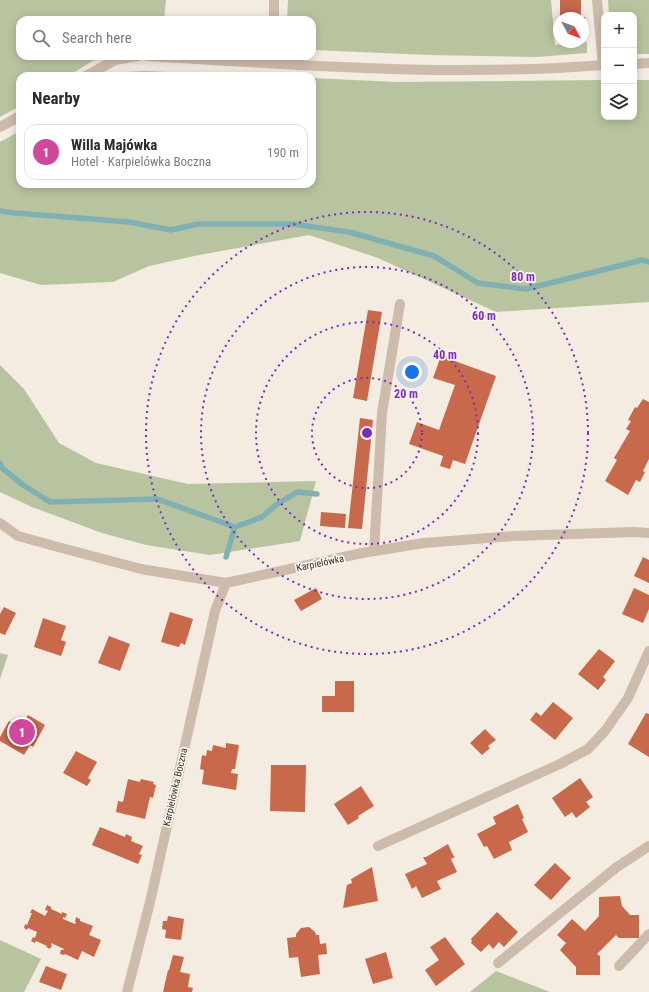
<!DOCTYPE html>
<html lang="en">
<head>
<meta charset="utf-8">
<style>
  body { margin:0; font-family:"Roboto Condensed",sans-serif; background:#f7f7f7; color:#2b2b33 }
  .controls { position:absolute; right:12px; top:12px; display:grid; overflow:hidden; border-radius:8px; box-shadow:0 2px 10px #0003 }
  .controls button { width:36px; height:36px; display:grid; place-items:center; padding:0; border:0; border-bottom:1px solid #e1e1e2; background:#fff; color:#2b2b33; font:20px sans-serif }
  .compass { position:absolute; left:553px; top:12px; width:36px; height:36px; border-radius:50%; background:#fff; box-shadow:0 2px 10px #0003; rotate:131deg }
  .you { position:absolute; left:412px; top:372px; width:14px; height:14px; margin:-10px; border:3px solid #fff; border-radius:50%; background:#1a73e8; box-shadow:0 0 0 6px #1a73e833 }
  .badge { display:grid; place-items:center; width:26px; height:26px; border-radius:50%; background:#1f5a5e; color:#fff; font-size:13px; font-weight:700 }
  .pin { position:absolute; translate:-50% -50%; border:2px solid #fff; box-shadow:0 1px 4px #0006 }
  .list { margin:0; padding:0; list-style:none }
  h2 { display:flex; justify-content:space-between; align-items:center; height:52px; margin:0; padding:0 16px; font-size:17px }
  h2 small { font-size:13px; font-weight:400; color:#7c7c81 }
  .list li { display:grid; grid-template-columns:26px 1fr auto; gap:12px; align-items:center; box-sizing:border-box; height:56px; margin:0 8px 8px; padding:0 8px; border:1px solid #e1e1e2; border-radius:12px }
  .list b { display:block; font-size:15px; white-space:nowrap }
  .list p { margin:0; font-size:13px; white-space:nowrap; color:#7c7c81 }
  .list em { font-size:13px; font-style:normal; color:#7c7c81 }
  .icon { flex:none; width:22px; height:22px; fill:none; stroke:currentColor; stroke-width:2; stroke-linecap:round; stroke-linejoin:round }
  .map { position:relative; flex:none; width:649px; height:992px; overflow:hidden }
  .search { position:absolute; background:#fff; box-shadow:0 2px 10px #0003; left:16px; top:16px; width:300px; height:44px; display:flex; align-items:center; gap:10px; box-sizing:border-box; padding:0 14px; border-radius:12px; color:#7c7c81; font-size:15px }
  .panel { position:absolute; background:#fff; box-shadow:0 2px 10px #0003; left:16px; top:72px; width:300px; height:116px; border-radius:12px }
  .map>svg:first-child { display:block }
  .green { fill:#b8c4a0 }
  .lines { fill:none; stroke-linecap:round; stroke-linejoin:round }
  .stream { stroke:#7fb0b2; stroke-width:5.5 }
  .building { fill:#c8694b }
  .minor { stroke:#cdbbac; stroke-width:10 }
  .ring { fill:none; stroke:#7b2cbf; stroke-width:2; stroke-dasharray:2 4 }
  .labels { text-anchor:middle; dominant-baseline:central; stroke-width:3.5; stroke-linejoin:round; paint-order:stroke }
  .street-label { font-size:10px; fill:#3b302b; stroke:#fbf5ee }
  .centre { fill:#7b2cbf; stroke:#fbf5ee; stroke-width:2 }
  .ring-label { font-size:12px; text-anchor:middle; font-weight:bold; fill:#7b2cbf; stroke:#fbf5ee; stroke-width:3.5; stroke-linejoin:round; paint-order:stroke }
</style>
</head>
<body>
<div class="map">
<svg width="649" height="992" viewBox="0 0 649 992">
  <rect width="100%" height="100%" fill="#f4ebe1"/>
  <path class="green" d="M0 0H166L164 20H20V56H101L68 76H20V106L0 117Z
    M288 0H551L555 45 587 42V53L537 57 430 55 312 50V20H287Z
    M608 0H649V54H634V15H609Z
    M144 71 260 76H117L126 72Z
    M312 78 396 82 604 80V117H634V80H649V302L496 312 378 258 309 235 199 255 149 266 113 282 41 285 0 273V142L20 131V184H312Z
    M0 365 24 389 59 443 96 463 188 484 316 481 300 541 210 555 146 545 102 533 32 507 0 492Z
    M0 653 8 655 0 679Z
    M0 940 41 959 24 992H0Z
    M496 971 550 992H470Z"/>
  <g class="lines">
    <path class="stream" d="M0 211 15 213 129 222 171 230 198 224H293L349 232 434 256 478 283 526 289 642 260 649 262
      M0 463 2 468 23 485 50 502 157 499 235 527 262 517 276 505 297 492 317 494
      M226 557 235 527"/>
  </g>
  <path class="building" d="M560 0H581V18H560Z
    M583 17H585V31H583Z
    M368 310 382 312 367 401 353 398Z
    M441 356 496 376 465 464 453 460 450 469 440 466 443 456 409 444 417 422 439 430 455 385 433 378Z
    M643 399 649 402V459L643 471 645 472 640 482 636 480 628 495 605 481 617 460 614 458 630 431 626 429 631 421 628 420 635 407 637 408Z
    M360 418 373 420 362 529 348 528Z
    M321 512 346 514 345 528 320 526Z
    M643 557 649 560V583L634 576Z
    M316 588 322 599 301 611 294 600Z
    M634 588 649 595V609L643 623 622 614Z
    M4 607 16 613 5 635 0 633V614Z
    M170 612 193 619 185 645 181 643 179 647 161 642Z
    M43 618 66 626 61 640 66 642 61 656 34 647Z
    M109 636 130 644 120 671 98 663Z
    M599 649 615 661 603 677 606 680 598 690 578 674Z
    M335 681H354V712H322V696H335Z
    M553 702 573 718 555 740 530 720 536 712 541 716Z
    M646 713 649 714V757L628 744Z
    M28 715 45 725 33 747 30 745 24 755 0 741V737L9 721 21 727Z
    M485 729 496 740 488 746 490 748 482 755 470 743Z
    M226 743 239 745 235 769H232L231 773 238 774 236 790 202 784 204 770 200 769 202 755 206 756 207 750 212 751 213 745 226 748Z
    M76 751 97 762 88 778 91 780 87 786 63 773Z
    M271 765H306L305 812 270 811Z
    M580 778 593 797 586 802 590 807 576 818 572 812 565 817 552 798Z
    M128 779 140 782 141 779 154 782 153 784 156 785 153 798 150 797 145 819 116 812 118 801 123 802Z
    M361 786 374 806 358 816 359 818 348 825 334 804Z
    M518 804 524 818 522 819 528 832 509 842 512 850 494 859 487 846 484 847 477 834 496 824 493 817Z
    M100 827 125 837 126 834 132 837 131 841 143 846 139 854 142 855 138 864 92 845Z
    M448 844 453 855 455 857 451 859 457 872 437 881 441 889 422 898 416 886 412 889 405 874 427 864 423 857H426Z
    M555 863 571 878 551 900 534 885Z
    M372 867 378 901 343 908 347 885 352 883 351 879Z
    M620 896 622 906 630 915H639V938H619L616 935 597 954 600 956V975H576V967L560 950 566 943 557 935 572 919 585 931 599 916V897Z
    M47 905 51 907V909L62 914V912L67 914 65 918 63 917V919L75 924 76 922H75L76 917 80 919V921L93 926 89 935 101 940 94 957 82 951 78 960 65 954 64 955 60 954 61 950H63L64 949 51 943V945H52L50 949 46 947 47 946 36 941 35 943 31 941 33 937 35 938 37 932 28 928 27 930 24 928 25 924 27 925 32 913H30L32 909 45 916 48 911 45 910Z
    M497 912 518 932 504 947 499 942 493 949 489 944 481 952 471 943 472 941 471 939Z
    M168 916 184 919 181 940 165 938 166 930 162 929 163 921H167Z
    M309 927 315 932 316 935H319L320 944 326 943 327 954 318 955 320 974 301 977 298 957 289 958 287 938 296 937V934L301 928Z
    M445 937 465 964 436 986 425 970 439 960 430 947Z
    M386 952 393 978 373 984 365 959Z
    M173 955 184 957 180 972 190 974 188 987 193 988 192 992H163L168 970H169Z
    M46 966 67 974 61 990 39 982Z"/>
  <g class="lines">
    <path class="minor" d="M274 0V20
      M597 0 603 65
      M146 56C298 65 451 77 604 65
      M634 64 649 63
      M86 76 115 60 138 56
      M0 127 20 116
      M0 523 18 536 58 547 141 569 226 583 362 553 424 543 514 536 634 532 649 533
      M374 551 382 413 400 304
      M378 846 560 764 588 749 605 731 628 698 649 651
      M498 963 617 867 649 846
      M619 966 649 934
      M127 992 150 902 215 611 226 583"/>
  </g>
  <g class="ring">
    <circle cx="367" cy="433" r="55"/>
    <circle cx="367" cy="433" r="111"/>
    <circle cx="367" cy="433" r="166"/>
    <circle cx="367" cy="433" r="221"/>
  </g>
  <g class="labels">
    <g class="street-label">
      <text transform="translate(320 563) rotate(-12)">Karpielówka</text>
      <text transform="translate(175 787) rotate(-77)">Karpielówka Boczna</text>
    </g>
  </g>
  <circle cx="367" cy="433" r="6" class="centre"/>
  <g class="ring-label">
    <text x="523" y="281">80 m</text>
    <text x="484" y="320">60 m</text>
    <text x="445" y="359">40 m</text>
    <text x="406" y="398">20 m</text>
  </g>
</svg>
<div class="controls">
<button>+</button>
<button>−</button>
<button><svg class="icon" aria-label="layers" viewBox="0 0 24 24"><path d="M12 4l9 5-9 5-9-5zM3 14l9 5 9-5"/></svg></button>
</div>
<svg class="compass" viewBox="-18 -18 36 36"><path d="M0-13l5 13h-10z" fill="#e53935"/><path d="M0 13l5-13h-10z" fill="#7c7c81"/></svg>
<div class="you"></div>
<div class="pin badge" style="left:22px;top:732px;background:#d1479c">1</div>
<div class="search"><svg class="icon" aria-label="search" viewBox="0 0 24 24"><circle cx="10" cy="10" r="6"/><path d="M15 15l6 6"/></svg>Search here</div>
<section class="panel">
<h2>Nearby<small></small></h2>
<ul class="list">
<li><span class="badge" style="background:#d1479c">1</span><div><b>Willa Majówka</b><p>Hotel · Karpielówka Boczna</p></div><em>190 m</em></li>
</ul>
</section>
</div>
</body>
</html>
